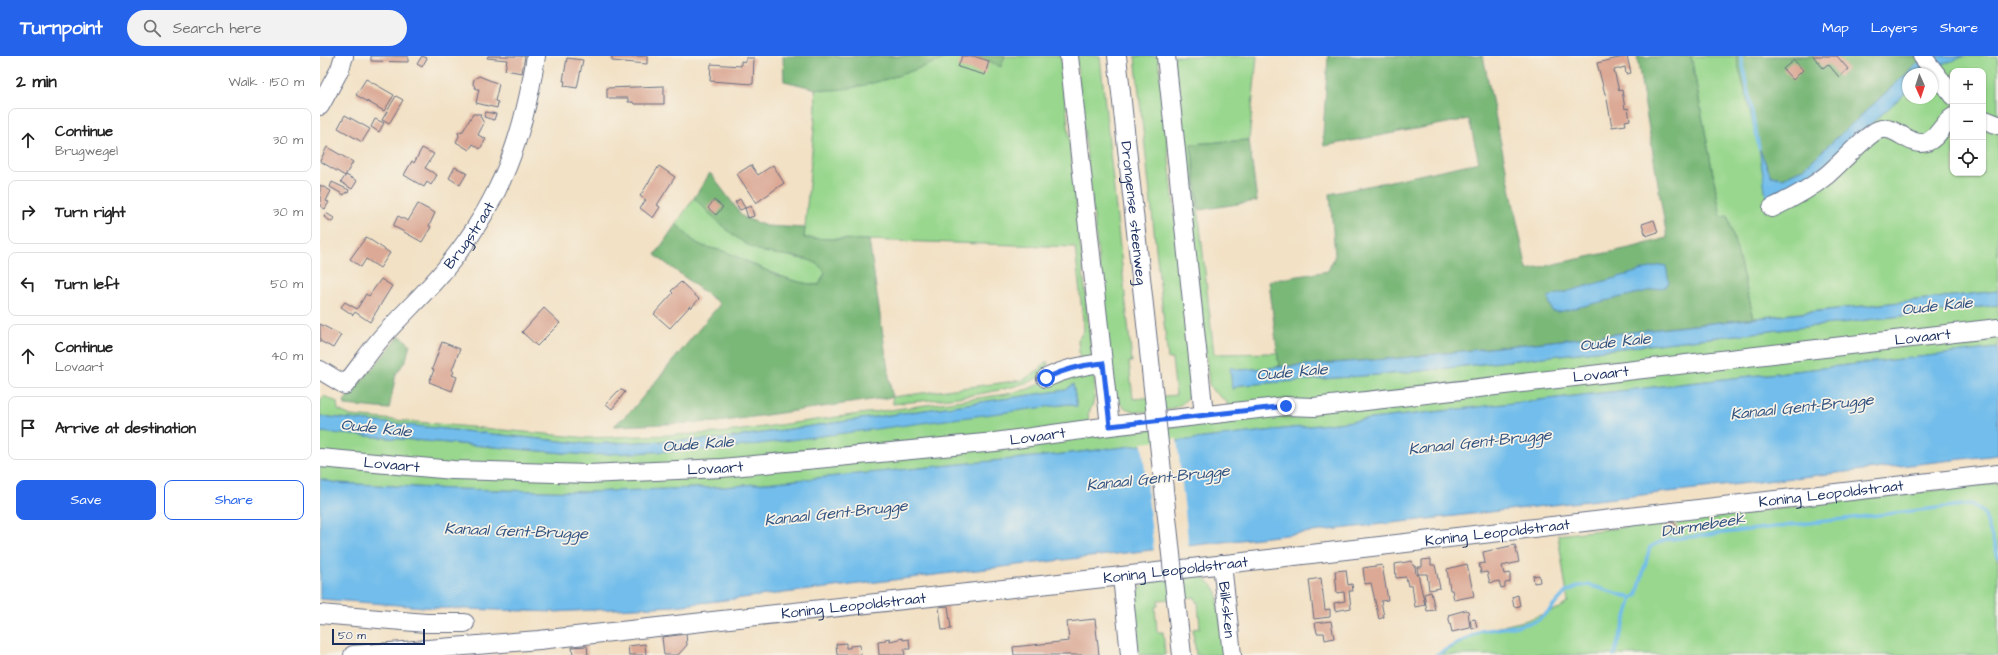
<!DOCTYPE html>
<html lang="en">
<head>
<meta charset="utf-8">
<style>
  body { margin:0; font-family:"Architects Daughter",sans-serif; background:#f2f2f2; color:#222 }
  .controls { position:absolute; right:12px; top:12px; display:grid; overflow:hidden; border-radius:8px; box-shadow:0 1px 3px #0004 }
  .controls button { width:36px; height:36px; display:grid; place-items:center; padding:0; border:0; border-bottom:1px solid #e0e0e0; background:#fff; color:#222; font:20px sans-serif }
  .compass { position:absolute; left:1582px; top:12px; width:36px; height:36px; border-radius:50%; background:#fff; box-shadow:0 1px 3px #0004; rotate:177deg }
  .scale { position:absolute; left:12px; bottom:10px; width:93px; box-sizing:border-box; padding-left:4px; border:2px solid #1b2f5e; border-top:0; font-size:11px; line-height:14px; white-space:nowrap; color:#1b2f5e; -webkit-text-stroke:3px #f7f3e8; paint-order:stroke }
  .stop { position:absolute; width:12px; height:12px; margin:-9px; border:3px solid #2563eb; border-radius:50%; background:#fff }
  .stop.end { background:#2563eb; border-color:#fff; box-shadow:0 1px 4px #0008 }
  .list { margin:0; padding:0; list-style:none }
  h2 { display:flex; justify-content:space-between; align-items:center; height:52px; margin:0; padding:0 16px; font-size:17px }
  h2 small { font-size:13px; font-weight:400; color:#767676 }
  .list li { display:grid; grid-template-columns:26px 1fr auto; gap:12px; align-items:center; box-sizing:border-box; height:64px; margin:0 8px 8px; padding:0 8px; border:1px solid #e0e0e0; border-radius:8px }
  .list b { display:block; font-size:15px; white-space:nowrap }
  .list p { margin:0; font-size:13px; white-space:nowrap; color:#767676 }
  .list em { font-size:13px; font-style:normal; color:#767676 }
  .actions { display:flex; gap:8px; padding:12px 16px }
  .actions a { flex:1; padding:9px 0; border:1px solid #2563eb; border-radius:8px; text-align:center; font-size:14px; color:#2563eb }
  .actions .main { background:#2563eb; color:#fff }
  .icon { flex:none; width:22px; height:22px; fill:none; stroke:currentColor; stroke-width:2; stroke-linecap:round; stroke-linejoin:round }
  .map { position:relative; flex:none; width:1678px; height:599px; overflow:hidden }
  header { display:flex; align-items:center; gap:24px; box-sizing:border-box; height:56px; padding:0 20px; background:#2563eb; color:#fff }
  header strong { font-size:19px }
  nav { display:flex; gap:22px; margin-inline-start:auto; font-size:14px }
  .search { width:280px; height:36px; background:#f2f2f2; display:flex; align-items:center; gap:10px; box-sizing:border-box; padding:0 14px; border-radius:22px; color:#767676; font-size:15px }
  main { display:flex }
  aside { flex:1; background:#fff }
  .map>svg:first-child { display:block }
  .green { fill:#98d78d; stroke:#5a8376; fill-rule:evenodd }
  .forest { fill:#7ab878; stroke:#4a746b }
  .water { fill:#72bdeb; stroke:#4676a4 }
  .pier { fill:#f2e1c5 }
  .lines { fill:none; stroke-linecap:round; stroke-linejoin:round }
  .stream { stroke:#72bdeb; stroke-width:3.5 }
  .building { fill:#dba995 }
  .minor-casing { stroke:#666d82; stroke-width:20 }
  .minor { stroke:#fff; stroke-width:18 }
  .minor-bridge-casing { stroke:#666d82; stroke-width:20; stroke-linecap:butt }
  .minor-bridge { stroke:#fff; stroke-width:18 }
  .route { stroke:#2563eb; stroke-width:5 }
  .labels { text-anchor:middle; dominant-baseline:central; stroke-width:3.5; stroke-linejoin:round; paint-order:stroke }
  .street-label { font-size:15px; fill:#1b2f5e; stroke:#f7f3e8 }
  .water-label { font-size:16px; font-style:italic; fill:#315281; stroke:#f7f3e8 }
</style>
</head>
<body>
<header>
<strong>Turnpoint</strong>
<div class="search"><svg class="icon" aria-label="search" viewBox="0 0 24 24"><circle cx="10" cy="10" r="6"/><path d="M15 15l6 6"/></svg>Search here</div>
<nav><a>Map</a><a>Layers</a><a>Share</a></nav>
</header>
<main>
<aside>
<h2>2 min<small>Walk · 150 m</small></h2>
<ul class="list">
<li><svg class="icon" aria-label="ahead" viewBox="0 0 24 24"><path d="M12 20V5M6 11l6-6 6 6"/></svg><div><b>Continue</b><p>Brugwegel</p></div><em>30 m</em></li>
<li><svg class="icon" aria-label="right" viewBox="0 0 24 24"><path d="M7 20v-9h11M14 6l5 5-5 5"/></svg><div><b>Turn right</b></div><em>30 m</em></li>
<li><svg class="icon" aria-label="left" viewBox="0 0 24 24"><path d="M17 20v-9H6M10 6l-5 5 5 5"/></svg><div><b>Turn left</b></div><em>50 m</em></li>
<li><svg class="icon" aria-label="ahead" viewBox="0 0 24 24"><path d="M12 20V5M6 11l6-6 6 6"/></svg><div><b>Continue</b><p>Lovaart</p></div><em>40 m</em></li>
<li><svg class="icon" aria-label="arrive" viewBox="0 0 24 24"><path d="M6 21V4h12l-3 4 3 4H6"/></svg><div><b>Arrive at destination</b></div></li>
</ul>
<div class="actions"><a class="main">Save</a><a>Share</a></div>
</aside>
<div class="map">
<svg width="1678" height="599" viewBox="0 0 1678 599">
  <rect width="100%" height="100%" fill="#f7f3e8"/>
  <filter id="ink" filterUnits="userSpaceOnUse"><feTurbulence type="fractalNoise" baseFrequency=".025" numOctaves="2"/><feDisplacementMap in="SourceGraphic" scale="8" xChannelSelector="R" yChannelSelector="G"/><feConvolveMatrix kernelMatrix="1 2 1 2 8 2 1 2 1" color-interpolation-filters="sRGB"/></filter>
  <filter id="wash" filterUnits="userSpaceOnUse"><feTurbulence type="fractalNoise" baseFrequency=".012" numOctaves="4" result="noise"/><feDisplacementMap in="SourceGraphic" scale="16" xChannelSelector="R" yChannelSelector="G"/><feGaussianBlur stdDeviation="0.9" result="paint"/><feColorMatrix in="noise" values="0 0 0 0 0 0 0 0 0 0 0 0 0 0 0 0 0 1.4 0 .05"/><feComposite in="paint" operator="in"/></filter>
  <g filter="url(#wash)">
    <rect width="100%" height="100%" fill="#f2e1c5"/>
    <path class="green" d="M513 0H741L772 301 760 306 758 284 764 274 755 191 484 182 496 51 495 33 508 34Z
      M756 0H780L812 306H809L813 343 856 339 852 303H848L815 0H838L873 328C867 351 855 353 834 355 815 357 802 356 793 337Z
      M853 0H937L929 84 871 88 894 298 958 297 959 311 920 314 912 333 921 329 1083 317 1678 249V292L734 399 404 431 268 436 132 433 16 427 0 423V376L267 399 749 348 756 351 753 328 747 334 400 383 268 388 0 360V346L4 340 17 346 18 354 31 360 269 382 400 377 687 338 708 333 730 323 774 317C775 332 777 344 768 358L772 380 909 364 907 346 893 335 889 328Z
      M1371 0H1678V235L1434 262 1408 161H1401ZM1633 15H1663V117H1633ZM1588 18H1612V42H1588Z
      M374 142 409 175 476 202 492 204 502 210 505 217 499 229C466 227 437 209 406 196 396 192 384 193 374 185 368 181 362 173 356 168Z
      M727 305 729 317C684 340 623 342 573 348L572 341 703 324 720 313Z
      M1678 427V599H1120L1161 575 1204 565 1240 552 1248 546 1238 479Z
      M874 518C885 521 891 526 897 536L905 599H876L873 573 880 572 878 546H876L875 541 838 544V550L835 551 837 576H843L845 599H819C817 579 806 538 828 526 841 520 860 520 874 518Z"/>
    <path class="forest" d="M463 0H631C599 13 541 35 507 34 492 33 478 28 464 25Z
      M653 0H685L681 11 669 5Z
      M1008 0H1163L1207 214 1314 191 1347 182 1317 1 1371 0 1401 161 1408 160 1434 262 1081 302 959 311 949 225 1008 215 1015 199 1010 138 1159 106 1149 63 1004 90 1003 78Z
      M1416 0H1610L1597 8 1484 112 1463 122 1451 120 1439 92Z
      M929 84 937 145 879 154 871 88Z
      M390 117 423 161 446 170 485 172 484 182 549 184 572 341 398 366 294 370 312 354 400 248 335 199 356 168C362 173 368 181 374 185 384 193 396 192 406 196 436 209 466 227 499 229L505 217C495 197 461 202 441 195 418 188 391 159 374 142Z
      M80 280 90 288 86 304 76 318 69 353 25 349 24 345Z"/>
    <path class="water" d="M1610 0H1644L1619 10 1607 18H1588V35L1483 128 1447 148 1439 92 1451 120 1463 122 1484 112 1597 8Z
      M1341 209 1346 210 1349 226 1345 231 1238 256 1232 255 1228 241Z
      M1678 235V249L1083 317 921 329 912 333 910 311 920 314 1081 302Z
      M1678 292V399L707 508 355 550 234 556 116 552 0 543V423L16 427 132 433 268 436 404 431 734 399Z
      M753 328 757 351 749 348 401 393 267 399 0 376V360L268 388 400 383 746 334Z"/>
    <path class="pier" d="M857 383 869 492 834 496 822 387Z"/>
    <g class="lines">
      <path class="stream" d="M1421 0 1439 92
        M1116 599 1161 575 1197 570 1217 565 1228 556 1246 536 1259 530 1269 529 1312 542 1317 539 1330 491 1344 484 1651 448 1664 457 1678 500
        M1294 599 1312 542"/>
    </g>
    <g id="blocks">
      <path class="building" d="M51 0H88V6L51 5Z
        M102 0 107 2 102 11 97 8Z
        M168 0H205L202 17 185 14 187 4 167 2Z
        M292 0H327V8L292 5Z
        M642 0H653L669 5 665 19 638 11Z
        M1307 0 1311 17 1306 18 1305 11 1294 14 1299 35 1302 34 1305 53 1308 52 1310 64 1305 65 1306 69 1292 71 1286 38H1285L1277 7Z
        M1493 0H1517L1528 13 1519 21 1508 8 1503 12Z
        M247 2 263 4 257 32 244 30 245 25H243Z
        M426 2H434L433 28 390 25 391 8 421 10V5L426 6Z
        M1474 4 1483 14 1473 24 1463 13Z
        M159 20 179 28 175 45 178 46 177 52 156 47 159 33H156L153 28 154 23Z
        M46 23 74 39 64 55 36 39Z
        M344 30V48H314L313 46H308V42H287V32Z
        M76 40 83 44 69 68 62 64Z
        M166 56 176 58 174 64 164 61Z
        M153 58H161L160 60 164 67 158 79 166 83 160 93 153 88 149 94 136 86 139 80 138 76 143 75Z
        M25 59 50 73 42 86 18 72Z
        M55 63 64 67 59 76 51 71Z
        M7 91 33 106 25 120 0 105Z
        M102 92 114 98 105 112 117 119 111 129 107 126 104 131 84 119 92 105 94 107Z
        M431 109 438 119 453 109 464 127 436 147 417 118Z
        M339 110 355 121 337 149 340 151 333 162 320 152 326 144 320 140Z
        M135 111 147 117 140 129 129 122Z
        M26 119 37 125 32 133 21 126Z
        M12 126 29 134 28 137 26 136 24 139 10 131Z
        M0 129 11 135 6 145 9 146 5 153 0 150Z
        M420 143 425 152 420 154 415 146Z
        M394 144 403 151 396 159 388 152Z
        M98 148 115 157 109 170 111 171 102 186 73 170 78 160 88 165Z
        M431 150 434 160 428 162 425 152Z
        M6 157 14 162 12 166 4 161Z
        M1334 164 1338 176 1326 180 1322 168Z
        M46 181 70 197 60 212 46 203 41 211 30 203Z
        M61 223 72 230 50 266 35 256 33 259 21 251 25 246 37 253 46 238 49 240Z
        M361 226 379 243 371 252 370 250 350 272 334 258 353 237 351 235Z
        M224 252 240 267 217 290 202 276Z
        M0 268 21 279 13 292 0 285Z
        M122 286 140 293 132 314 134 316 132 319 137 321 132 335 109 326 114 314 112 313Z
        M300 333 305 336 292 353 286 348Z
        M1345 472a6 6 0 1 1 12 0a6 6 0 1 1-12 0Z
        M1195 489 1199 506 1182 510 1184 518 1190 517V526L1185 527V531L1181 532 1179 525 1170 527 1167 516 1161 517 1159 508 1165 507 1163 496Z
        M1111 503V509H1115L1120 532 1109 534 1107 518H1098L1097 511H1102V504Z
        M1092 505 1093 510H1095L1096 519 1098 518 1105 549 1095 551 1092 529 1088 530 1086 521 1076 522 1075 508Z
        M1147 508 1154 540 1134 544 1132 534H1130L1127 513Z
        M1062 509 1068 544 1061 545 1064 561 1059 563 1051 527 1045 528 1043 512Z
        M1026 514 1028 529 1032 528 1033 535H1029L1031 552 1015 555 1014 547 1025 545 1024 536 1017 537 1015 515Z
        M1219 519 1220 526 1214 527 1213 520Z
        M1001 522 1005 554 1010 553V561L994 563 989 524Z
        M1111 536 1115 554 1107 555 1104 538Z
        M1198 539 1200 550 1194 551 1192 541Z
        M628 550 631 573 622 574 619 551Z
        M1146 554 1148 555 1150 572 1132 576 1128 559Z
        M775 563 779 599H694L693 591 749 585 747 566Z
        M1155 563 1157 571 1152 573 1150 564Z
        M1011 565 1014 582 1005 584 1004 577H997L995 567Z
        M366 578 367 589 358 599H344L342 581Z
        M570 582V585L583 582V584L589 583 590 593H584L585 599H559L558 586 565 585V583Z
        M526 587V592H530V590L540 589 541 599H517L516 588Z
        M325 588 326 599H309L308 590Z
        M267 590 268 599H253L252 591Z"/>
    </g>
  </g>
  <g filter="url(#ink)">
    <use href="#blocks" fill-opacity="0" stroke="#666d82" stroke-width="1"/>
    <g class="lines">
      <defs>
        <g id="minor">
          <path d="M749 0 790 370"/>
          <path id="s1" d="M797 0 831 314"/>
          <path d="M846 0 884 359"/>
          <path d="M1602 0 1633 40"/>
          <path d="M0 50 20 13 24 0"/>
          <path d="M1663 63 1678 69"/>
          <path d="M1452 152C1471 143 1490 133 1507 119 1519 109 1546 79 1558 74 1575 67 1589 92 1607 86 1618 82 1623 67 1633 61"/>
          <path id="s2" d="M0 314 25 329C38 313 49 296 62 281 84 256 110 233 130 207 182 142 203 82 216 0"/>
          <path d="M726 322C745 313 762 309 783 307"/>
          <path id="s3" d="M0 402 133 414 268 418 402 412 675 386 790 370 966 350 994 351 1678 272"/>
          <path id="s4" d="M902 508 912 599"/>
          <path d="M802 520 810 599"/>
          <path d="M0 558 106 567H145"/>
          <path d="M859 572 862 599"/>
          <path id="s5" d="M33 599 219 584 802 520 1678 418"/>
        </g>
      </defs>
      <use href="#minor" class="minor-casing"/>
      <use href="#minor" class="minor"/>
      <defs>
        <path id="minor-bridge" d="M831 314 859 572"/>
      </defs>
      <use href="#minor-bridge" class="minor-bridge-casing"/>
      <use href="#minor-bridge" class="minor-bridge"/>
    </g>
  </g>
  <g class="lines" filter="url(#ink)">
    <path class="route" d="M726 322C745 313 762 309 783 307L790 370 966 350"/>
  </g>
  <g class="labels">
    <g class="street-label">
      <text stroke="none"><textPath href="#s1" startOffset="158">Drongense steenweg</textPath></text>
      <text stroke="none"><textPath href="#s2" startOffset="224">Brugstraat</textPath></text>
      <text stroke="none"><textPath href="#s3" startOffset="1611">Lovaart</textPath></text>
      <text stroke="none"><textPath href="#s3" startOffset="1287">Lovaart</textPath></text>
      <text stroke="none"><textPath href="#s3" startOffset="720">Lovaart</textPath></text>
      <text stroke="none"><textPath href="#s3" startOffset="72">Lovaart</textPath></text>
      <text stroke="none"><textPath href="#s3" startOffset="396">Lovaart</textPath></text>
      <text stroke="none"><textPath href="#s5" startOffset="1487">Koning Leopoldstraat</textPath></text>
      <text stroke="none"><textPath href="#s5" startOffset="1151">Koning Leopoldstraat</textPath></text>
      <text stroke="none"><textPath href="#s5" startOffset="827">Koning Leopoldstraat</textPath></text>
      <text stroke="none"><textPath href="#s5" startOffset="503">Koning Leopoldstraat</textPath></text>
      <text stroke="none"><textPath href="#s4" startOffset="46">Bilksken</textPath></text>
    </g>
    <g class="water-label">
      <text transform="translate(1617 250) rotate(-6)">Oude Kale</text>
      <text transform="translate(1295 286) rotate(-6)">Oude Kale</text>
      <text transform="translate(972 316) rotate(-5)">Oude Kale</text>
      <text transform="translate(1482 351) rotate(-6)">Kanaal Gent-Brugge</text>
      <text transform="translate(56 372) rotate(6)">Oude Kale</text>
      <text transform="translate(1160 386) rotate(-6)">Kanaal Gent-Brugge</text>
      <text transform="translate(378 388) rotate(-4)">Oude Kale</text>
      <text transform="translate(838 422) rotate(-6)">Kanaal Gent-Brugge</text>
      <text transform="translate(516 457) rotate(-6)">Kanaal Gent-Brugge</text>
      <text transform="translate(1383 469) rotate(-9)">Durmebeek</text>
      <text transform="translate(196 475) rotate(2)">Kanaal Gent-Brugge</text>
    </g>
  </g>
</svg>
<div class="controls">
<button>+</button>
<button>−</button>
<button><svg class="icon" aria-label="locate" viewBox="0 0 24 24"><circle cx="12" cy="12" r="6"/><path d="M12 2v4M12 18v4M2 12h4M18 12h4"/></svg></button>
</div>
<svg class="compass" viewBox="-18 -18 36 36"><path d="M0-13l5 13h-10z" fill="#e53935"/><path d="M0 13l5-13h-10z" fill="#767676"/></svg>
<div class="scale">50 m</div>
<div class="stop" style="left:726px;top:322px"></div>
<div class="stop end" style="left:966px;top:350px"></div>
</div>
</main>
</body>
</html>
